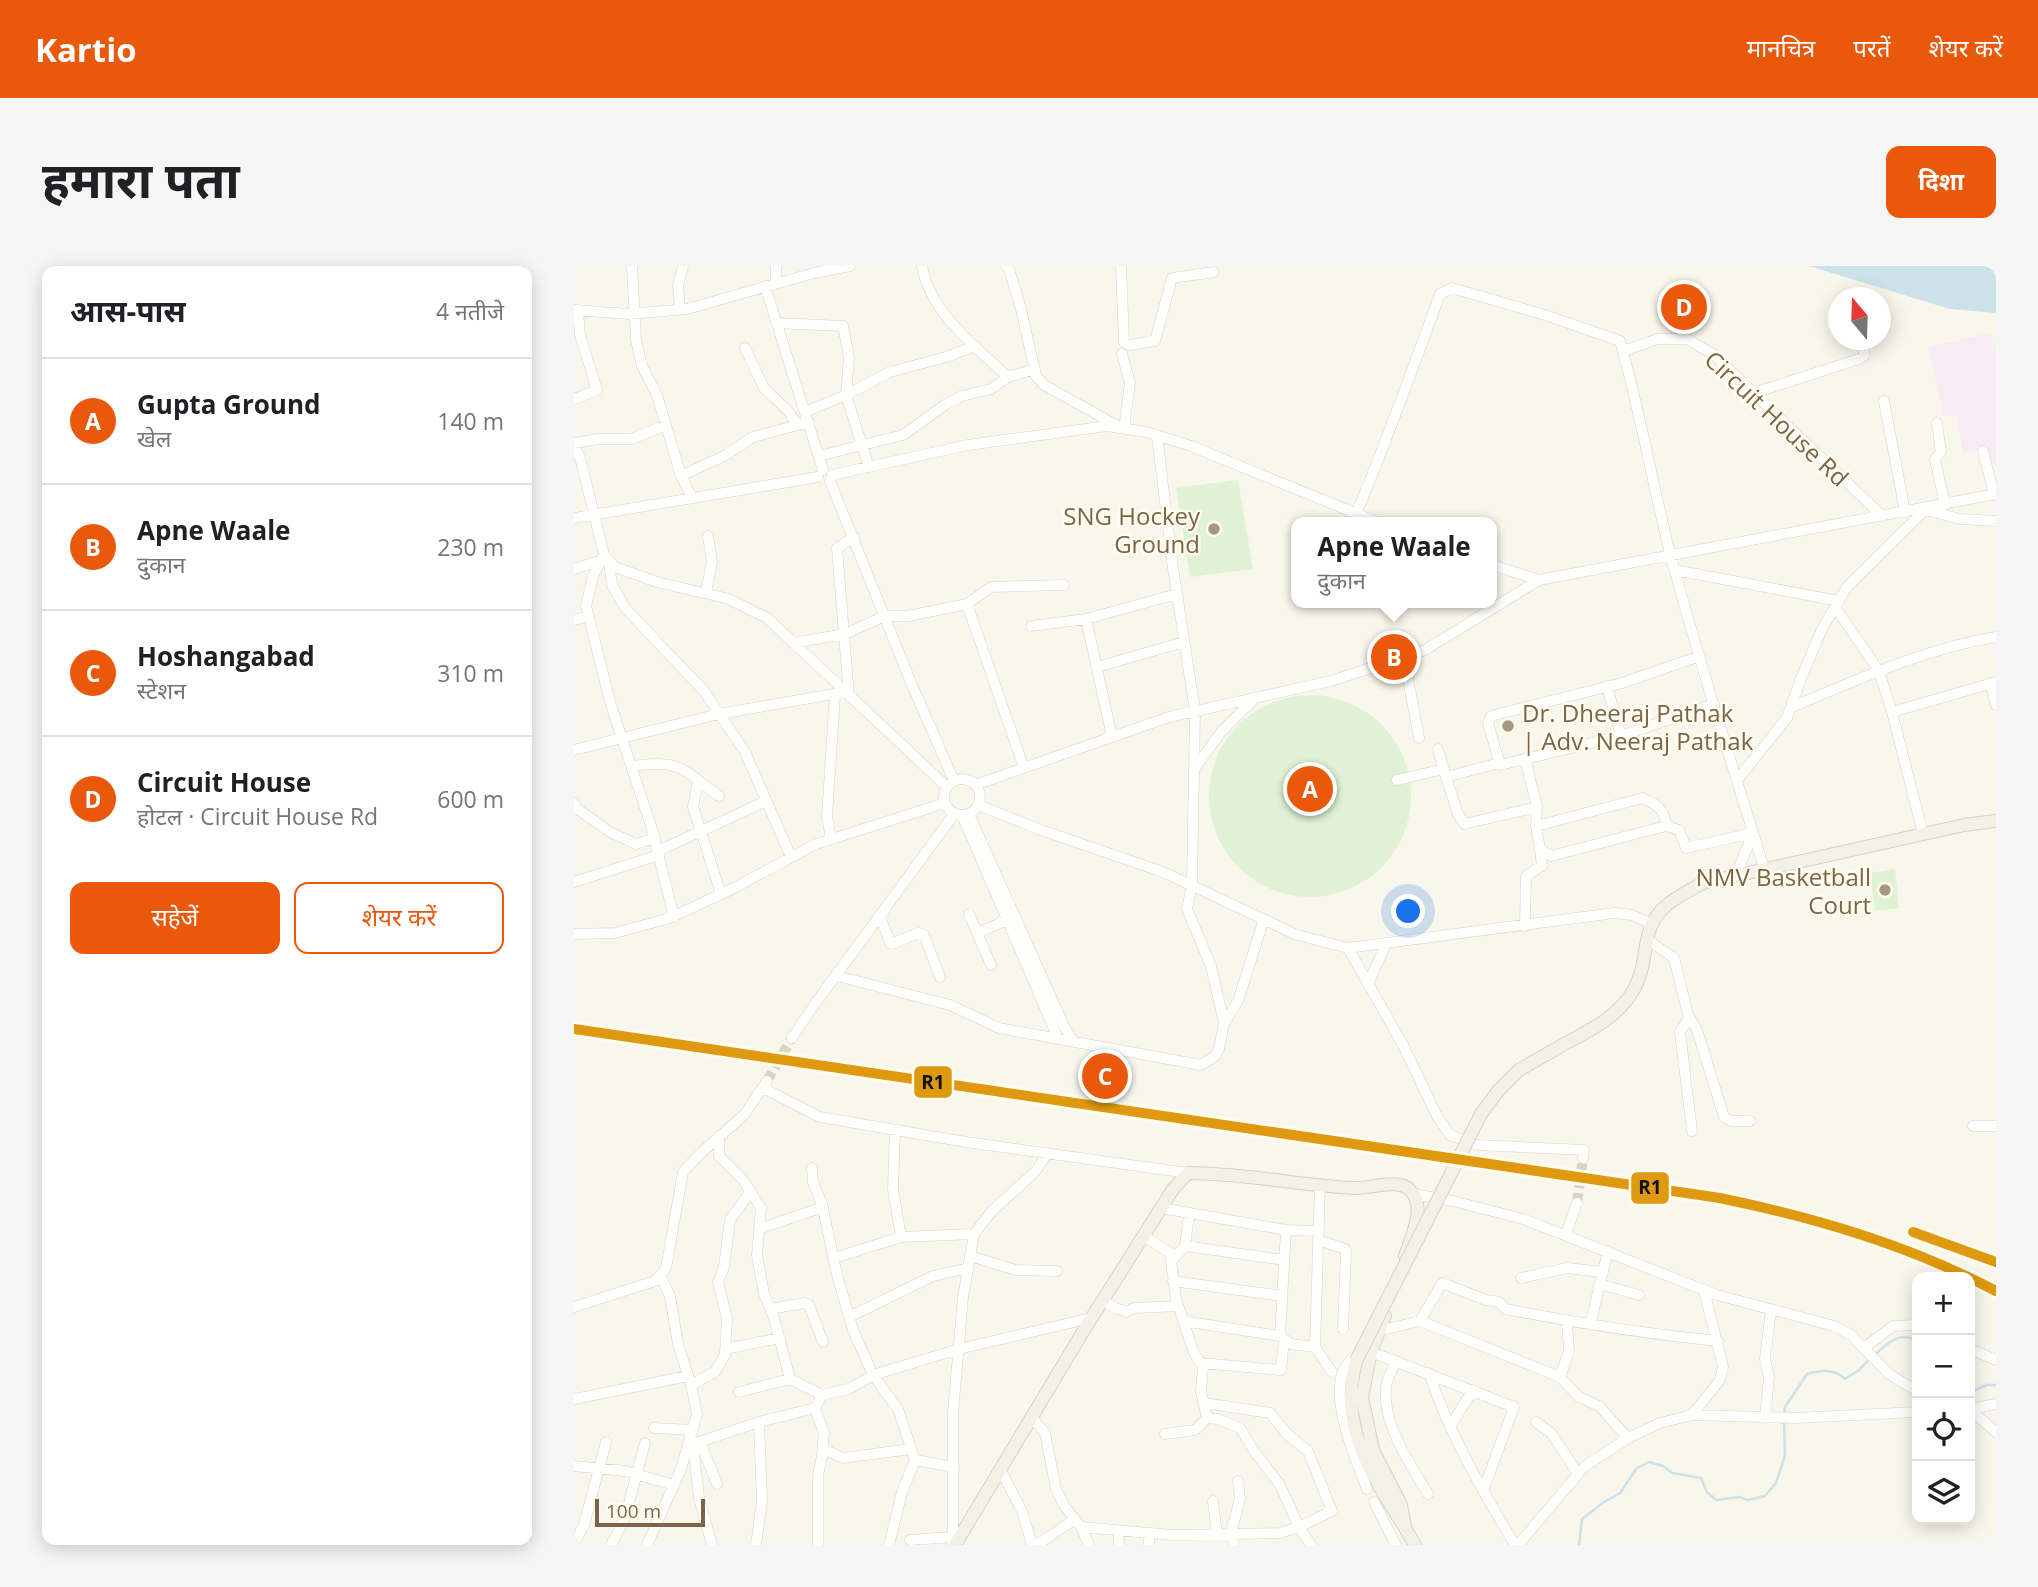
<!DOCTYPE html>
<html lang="hi">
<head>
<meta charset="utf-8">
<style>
  body { margin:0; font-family:"Open Sans","Noto Sans Devanagari",sans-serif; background:#f6f6f6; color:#202124 }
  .controls { position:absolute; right:21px; bottom:21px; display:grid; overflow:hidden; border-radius:14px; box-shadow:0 4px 18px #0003 }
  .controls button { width:63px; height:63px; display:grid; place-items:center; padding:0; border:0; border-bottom:2px solid #e0e0e0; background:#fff; color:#202124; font:35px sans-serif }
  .compass { position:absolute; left:1254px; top:21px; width:63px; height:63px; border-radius:50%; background:#fff; box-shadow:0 4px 18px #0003; rotate:341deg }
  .scale { position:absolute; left:21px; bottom:18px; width:110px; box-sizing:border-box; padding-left:7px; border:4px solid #7b6548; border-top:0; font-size:19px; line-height:24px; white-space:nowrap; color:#7b6548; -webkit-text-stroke:5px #fffcef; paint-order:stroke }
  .you { position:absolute; left:835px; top:646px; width:24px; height:24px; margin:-18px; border:5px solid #fff; border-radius:50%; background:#1a73e8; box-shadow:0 0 0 10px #1a73e833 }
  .badge { display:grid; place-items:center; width:46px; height:46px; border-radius:50%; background:#ea580c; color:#fff; font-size:23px; font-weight:700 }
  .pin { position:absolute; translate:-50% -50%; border:4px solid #fff; box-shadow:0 2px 7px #0006 }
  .popup { position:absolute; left:717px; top:251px; width:206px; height:91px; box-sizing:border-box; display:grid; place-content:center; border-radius:14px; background:#fff; filter:drop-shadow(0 2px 5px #0005); font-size:23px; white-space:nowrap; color:#757577 }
  .popup b { font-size:26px; color:#202124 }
  .popup::after { content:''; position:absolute; left:50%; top:100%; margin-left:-14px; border:14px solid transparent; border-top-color:#fff }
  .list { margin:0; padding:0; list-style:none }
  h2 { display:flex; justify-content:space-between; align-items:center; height:91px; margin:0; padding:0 28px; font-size:30px }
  h2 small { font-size:23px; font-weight:400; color:#757577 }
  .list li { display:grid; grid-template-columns:46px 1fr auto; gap:21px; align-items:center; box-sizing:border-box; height:126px; padding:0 28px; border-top:2px solid #e0e0e0 }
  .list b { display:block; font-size:26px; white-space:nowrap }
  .list p { margin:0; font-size:23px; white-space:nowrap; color:#757577 }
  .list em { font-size:23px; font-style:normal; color:#757577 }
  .actions { display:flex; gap:14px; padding:21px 28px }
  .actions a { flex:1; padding:16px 0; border:2px solid #ea580c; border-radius:14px; text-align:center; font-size:24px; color:#ea580c }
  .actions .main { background:#ea580c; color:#fff }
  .icon { flex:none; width:38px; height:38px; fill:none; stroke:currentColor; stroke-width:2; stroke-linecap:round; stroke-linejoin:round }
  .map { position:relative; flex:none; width:1422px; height:1279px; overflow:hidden; border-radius:14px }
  header { display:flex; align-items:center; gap:42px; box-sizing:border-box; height:98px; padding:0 35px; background:#ea580c; color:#fff }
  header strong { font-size:33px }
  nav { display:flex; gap:38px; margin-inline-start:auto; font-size:24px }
  .intro { display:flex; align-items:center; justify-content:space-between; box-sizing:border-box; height:168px; padding:0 42px }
  h1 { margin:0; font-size:49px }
  .button { padding:18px 32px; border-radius:14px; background:#ea580c; color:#fff; font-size:24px; font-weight:700 }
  main { display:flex; gap:42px; padding:0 42px }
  aside { flex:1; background:#fff; border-radius:14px; box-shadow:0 4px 18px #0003 }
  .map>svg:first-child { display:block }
  .education { fill:#f8ecf4 }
  .green { fill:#e0f2d5 }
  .water { fill:#cce2eb }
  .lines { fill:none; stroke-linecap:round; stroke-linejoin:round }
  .stream { stroke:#cce2eb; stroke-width:2.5 }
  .minor-tunnel { stroke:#dad2c3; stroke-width:10; stroke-dasharray:10 5; stroke-linecap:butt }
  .minor-casing { stroke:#d8d3ca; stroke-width:11 }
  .major-casing { stroke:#d8d1c5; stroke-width:14 }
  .minor { stroke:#fefefc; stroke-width:10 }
  .major { stroke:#f3f1e6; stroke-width:12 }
  .major-bridge-casing { stroke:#d8d1c5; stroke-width:14; stroke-linecap:butt }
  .major-bridge { stroke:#f3f1e6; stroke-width:12 }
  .rail-1-casing { stroke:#fffcef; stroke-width:16 }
  .rail-1 { stroke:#de990e; stroke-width:10 }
  .poi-dot { fill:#a79881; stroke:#fffcef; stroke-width:2.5 }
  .labels { text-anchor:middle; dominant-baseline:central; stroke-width:5; stroke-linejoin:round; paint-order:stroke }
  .street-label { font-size:24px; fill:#7b6548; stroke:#fffcef }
  .poi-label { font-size:24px; fill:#7b6548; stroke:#fffcef; text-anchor:end }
  .line-badge { stroke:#fffcef; stroke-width:2.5 }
  .pale-badge-label { font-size:19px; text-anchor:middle; font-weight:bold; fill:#111 }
</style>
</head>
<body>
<header>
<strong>Kartio</strong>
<nav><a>मानचित्र</a><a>परतें</a><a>शेयर करें</a></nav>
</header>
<div class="intro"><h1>हमारा पता</h1><a class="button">दिशा</a></div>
<main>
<aside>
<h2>आस-पास<small>4 नतीजे</small></h2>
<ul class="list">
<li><span class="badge">A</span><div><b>Gupta Ground</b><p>खेल</p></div><em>140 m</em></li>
<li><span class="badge">B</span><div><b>Apne Waale</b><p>दुकान</p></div><em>230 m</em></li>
<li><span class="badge">C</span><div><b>Hoshangabad</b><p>स्टेशन</p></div><em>310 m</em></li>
<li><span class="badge">D</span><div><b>Circuit House</b><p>होटल · Circuit House Rd</p></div><em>600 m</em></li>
</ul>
<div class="actions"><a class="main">सहेजें</a><a>शेयर करें</a></div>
</aside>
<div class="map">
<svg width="1422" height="1279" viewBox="0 0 1422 1279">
  <rect width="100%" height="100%" fill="#f9f6ec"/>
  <path class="education" d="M1417 67 1419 79H1422V197L1415 198 1406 184 1389 187 1383 150H1370L1354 81Z"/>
  <path class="green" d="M664 214 679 303 616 311 602 222Z
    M635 530a101 101 0 1 1 202 0a101 101 0 1 1-202 0Z
    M1321 603 1325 642 1301 645 1296 607Z"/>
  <path class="water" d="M1235 0H1422V47L1376 43Z"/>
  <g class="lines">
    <path class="stream" d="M1300 1090C1312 1078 1328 1063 1343 1076
      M1396 1126 1413 1119H1422
      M1210 1148 1211 1141 1233 1108C1246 1104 1261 1102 1271 1113L1284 1105 1295 1094
      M1005 1279 1008 1253 1030 1236 1046 1227 1063 1202 1075 1196 1089 1200 1098 1207 1127 1212 1133 1226 1142 1234 1165 1231 1174 1234 1191 1230 1202 1217 1211 1190 1210 1155"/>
    <path class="minor-tunnel" d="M193 815 218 772
      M1003 937 1009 892"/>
    <defs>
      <path id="minor" d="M58 0 62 74 68 100 83 129 107 210 118 231
        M202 0V17
        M348 0C356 47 401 80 434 111
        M432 0 435 3 447 43 462 110 470 119 542 159
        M547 0 550 76 555 79 581 75 598 12 640 6
        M191 20 249 204
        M106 43 104 20 109 0
        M0 44 55 48 113 43 240 7 276 0
        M202 57 269 60 275 91 272 129 295 201
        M171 82 190 122 215 146 223 159
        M1049 85 1084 73H1113L1140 89 1308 250
        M548 88 556 117 550 163
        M1180 127 1285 93 1290 90V84L1287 74
        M0 133 23 124 6 69 4 44
        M1310 135 1331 246
        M231 146 272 129 316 106 372 91 401 80
        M1363 157 1367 186 1361 193 1371 239
        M0 177 25 173H57L92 159
        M0 178 7 195 30 289 41 301 83 316 155 333 193 352 373 521
        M1409 185 1420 229
        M245 190 329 169 371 139 388 130 417 123 434 111 461 103
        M258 209 394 179 533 160 573 166 617 180 803 256
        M107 210 152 189 179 171 235 156
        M256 215 338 419 380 515
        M1355 245 1386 253 1422 255
        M782 248C813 175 839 102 866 28L878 22 971 49 1046 75C1066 145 1078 216 1096 287 1124 393 1158 498 1190 602
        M0 252 244 211
        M30 289 19 310 12 340 37 439 78 563 100 651
        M35 296 38 319 52 343 130 425 171 486 217 591
        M918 299 965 314 1422 228
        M0 303 28 294
        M1101 304 1265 335
        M132 327 138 296 134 270
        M393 338 450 502
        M1261 341 1305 405 1318 446 1349 568
        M512 353 538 471
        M0 354 15 350
        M457 360 512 353 603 328
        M219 377 271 368 311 350H334L393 338 417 321 490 319
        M830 391 845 472
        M523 401 610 376
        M1416 417 1422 439
        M1033 420 1047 470 926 499 914 457 917 450 1048 417 1126 390
        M275 430 263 282 280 271
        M1218 441C1285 413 1350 383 1422 371
        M1318 446 1422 416
        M1047 470 1140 438
        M864 483 872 511 925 497
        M0 484 145 448 271 426
        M951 493 963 541 962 560
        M58 500C107 493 108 503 145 530
        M621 502 647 466 679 434
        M872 511 884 548 890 558 963 541
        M370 531a18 18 0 1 1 36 0a18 18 0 1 1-36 0Z
        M823 514 870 503
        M1163 514 1213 452 1226 415 1248 363 1273 321 1351 244
        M124 515 119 541 147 628
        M401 519 595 451 757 415 851 384 965 314
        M0 537 2 542 36 566 62 578 81 572
        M404 539 467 564 589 606 723 669 774 682 1040 647 1058 649 1078 658
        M395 548 490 760 499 775
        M388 549 484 772
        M1092 560C1092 544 1083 539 1069 532L962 560 966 583 977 590 1092 560 1105 564 1112 582 1179 567 1162 609
        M257 573 253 551 261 428
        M84 585 192 535
        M0 616 85 589
        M395 648 417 699
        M306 651 317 678 345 667 350 669 366 711
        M951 660 952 610 968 600 966 583
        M403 667 438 652
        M0 668 41 667 96 652 160 622 242 578 371 537
        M1074 674 1100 692 1114 749 1123 764 1150 851 1157 855H1176
        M774 682 829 779 863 850 876 869 903 879 1010 884 1009 892
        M263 710 376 739 425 762 627 799 641 790 645 783 650 757 637 700 613 643 618 619 621 445 599 302 583 169
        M794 718 812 678
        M1115 752 1106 766 1118 865
        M650 757 664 735 690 653
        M218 772 238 742 381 547
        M189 822 246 851 392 876 614 907
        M1399 860H1422
        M321 864 319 923 327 971
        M145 870V890L169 914 187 942 183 989 190 1028 200 1052 216 1113 248 1129
        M238 902 239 916 248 938 263 1009 279 1064 299 1109 324 1143 341 1194 328 1226 315 1279
        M746 919 741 1081 758 1106
        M839 928 879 935 949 953 1143 1029 1260 1060 1277 1069 1315 1108 1343 1125
        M587 942 712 964
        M185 963 249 941
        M992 968 1003 937
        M570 970 596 987 602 1033 620 1087 629 1101 627 1126 633 1152 644 1153 666 1162 680 1185 706 1219 725 1261 737 1279
        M744 974 771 983 772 986 769 1063
        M611 980 615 949
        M396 990 442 1004 483 1005
        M260 992 327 971 400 968
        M597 995 611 980 710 994
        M947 1012 993 1002 1028 1006
        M599 1015 708 1030
        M1025 1018 1065 1029
        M529 1034 541 1042 553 1046 560 1042 604 1040
        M0 1041 81 1015 92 1002 109 906 128 886 170 849 193 815
        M196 1043 230 1037 235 1039 249 1076
        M275 1051 359 1010 394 1002
        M609 1055 706 1070 717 1078 741 1081
        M846 1055 986 1111 1005 1131 1025 1140 1054 1172
        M1016 1059 1034 985
        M804 1065 846 1055 868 1017 912 1034 925 1036 932 1043C1002 1057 1073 1068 1144 1075
        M706 1070 712 964 745 965
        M1290 1082 1319 1060 1343 1059
        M151 1083 206 1072
        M1396 1083 1422 1094
        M822 1095C819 1103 813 1112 812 1121 808 1159 836 1197 854 1228
        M626 1097 707 1104 710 1073
        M855 1107C875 1168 908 1224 941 1279
        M986 1111 995 1085 993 1056
        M117 1119 141 1106 151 1089 153 1053 144 1016 150 1001 156 954 176 926
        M165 1126 216 1113
        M0 1133 114 1110
        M241 1142 250 1167 248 1190 244 1209V1279
        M1396 1143 1422 1138
        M1396 1144 1422 1166
        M1118 1149 1146 1114 1149 1101 1130 1024
        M457 1151 471 1167 482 1223 491 1241 507 1261 515 1279
        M1191 1152 1195 1111 1191 1093 1197 1044
        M962 1156 978 1168 1004 1208
        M876 1161 899 1124
        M80 1162 119 1164
        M591 1168 621 1164 633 1152
        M126 1176 143 1218
        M114 1178H119L125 1232 138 1279
        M119 1178 185 1156 241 1142 248 1129 275 1123 299 1109 385 1083 517 1052
        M249 1183 269 1192 337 1183
        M341 1194 380 1201
        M0 1200 51 1205 100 1219
        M426 1203 448 1245 458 1279
        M793 1223C781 1190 736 1094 797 1086L940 1141 909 1225
        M639 1235 643 1268
        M800 1236 822 1279
        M507 1261 598 1269 706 1267 725 1261 758 1245 734 1185 713 1168 696 1147 630 1137
        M544 1265 545 1279
        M575 1268V1279
        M336 1274 379 1271
        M0 1278 10 1259 32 1176
        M37 1279 51 1252 71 1177
        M73 1279 107 1203 123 1148 117 1119 104 1078 96 1030 86 1009
        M182 1279 188 1235 185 1156
        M379 1279V1147L389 1031 400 968 418 945 462 905 473 887
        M463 1279 501 1253
        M660 1279 657 1267 666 1233 664 1215
        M944 1279 1010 1201 1054 1172 1086 1157 1118 1149 1221 1152 1343 1146"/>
      <path id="major" d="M994 776C1019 763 1046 749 1060 723 1070 706 1070 684 1075 666 1082 640 1107 629 1129 617L1390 559 1422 555
        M811 1050 797 1086 788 1131 799 1184 827 1239 831 1261
        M782 1095C780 1105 777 1116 777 1127 775 1184 814 1232 841 1279
        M381 1279 510 1064 599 923 614 907C669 907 724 919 779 922 795 923 824 912 836 924 853 940 837 972 831 990"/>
    </defs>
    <use href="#minor" class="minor-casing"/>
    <use href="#major" class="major-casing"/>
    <use href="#minor" class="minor"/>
    <use href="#major" class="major"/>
    <defs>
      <path id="major-bridge" d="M782 1095 907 848 924 825 945 804 994 776"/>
    </defs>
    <use href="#major-bridge" class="major-bridge-casing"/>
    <use href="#major-bridge" class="major-bridge"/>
    <defs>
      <path id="rail-1" d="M0 763 1146 932C1242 952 1335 979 1422 1025
        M1339 966 1422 996"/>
    </defs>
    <use href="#rail-1" class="rail-1-casing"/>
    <use href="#rail-1" class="rail-1"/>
  </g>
  <g class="poi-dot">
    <circle cx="640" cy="263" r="7"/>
    <circle cx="934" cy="460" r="7"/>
    <circle cx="1311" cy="624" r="7"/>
  </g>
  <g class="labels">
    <g class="street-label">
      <text transform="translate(1203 152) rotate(43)">Circuit House Rd</text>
    </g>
    <g class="poi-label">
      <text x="626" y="249">SNG Hockey<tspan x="626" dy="28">Ground</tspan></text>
      <text x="948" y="446" text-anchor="start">Dr. Dheeraj Pathak<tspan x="948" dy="28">| Adv. Neeraj Pathak</tspan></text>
      <text x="1297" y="610">NMV Basketball<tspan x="1297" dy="28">Court</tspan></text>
    </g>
  </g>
  <g class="line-badge">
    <rect x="339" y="799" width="40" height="34" rx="7" fill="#de990e"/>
    <rect x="1056" y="905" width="40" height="34" rx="7" fill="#de990e"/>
  </g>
  <g class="pale-badge-label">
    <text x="359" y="823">R1</text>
    <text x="1076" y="928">R1</text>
  </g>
</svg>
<div class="controls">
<button>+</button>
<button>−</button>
<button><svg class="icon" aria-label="locate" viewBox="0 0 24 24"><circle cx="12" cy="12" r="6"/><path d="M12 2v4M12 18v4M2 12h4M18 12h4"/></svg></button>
<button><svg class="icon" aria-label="layers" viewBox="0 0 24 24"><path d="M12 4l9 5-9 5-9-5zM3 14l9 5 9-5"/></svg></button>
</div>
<svg class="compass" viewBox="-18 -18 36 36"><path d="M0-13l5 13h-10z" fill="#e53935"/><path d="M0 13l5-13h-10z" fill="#757577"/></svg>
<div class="scale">100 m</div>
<div class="you"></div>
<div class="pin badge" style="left:736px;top:523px">A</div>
<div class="pin badge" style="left:820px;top:391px">B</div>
<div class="popup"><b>Apne Waale</b>दुकान</div>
<div class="pin badge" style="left:531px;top:810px">C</div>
<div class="pin badge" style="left:1110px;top:41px">D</div>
</div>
</main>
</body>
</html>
